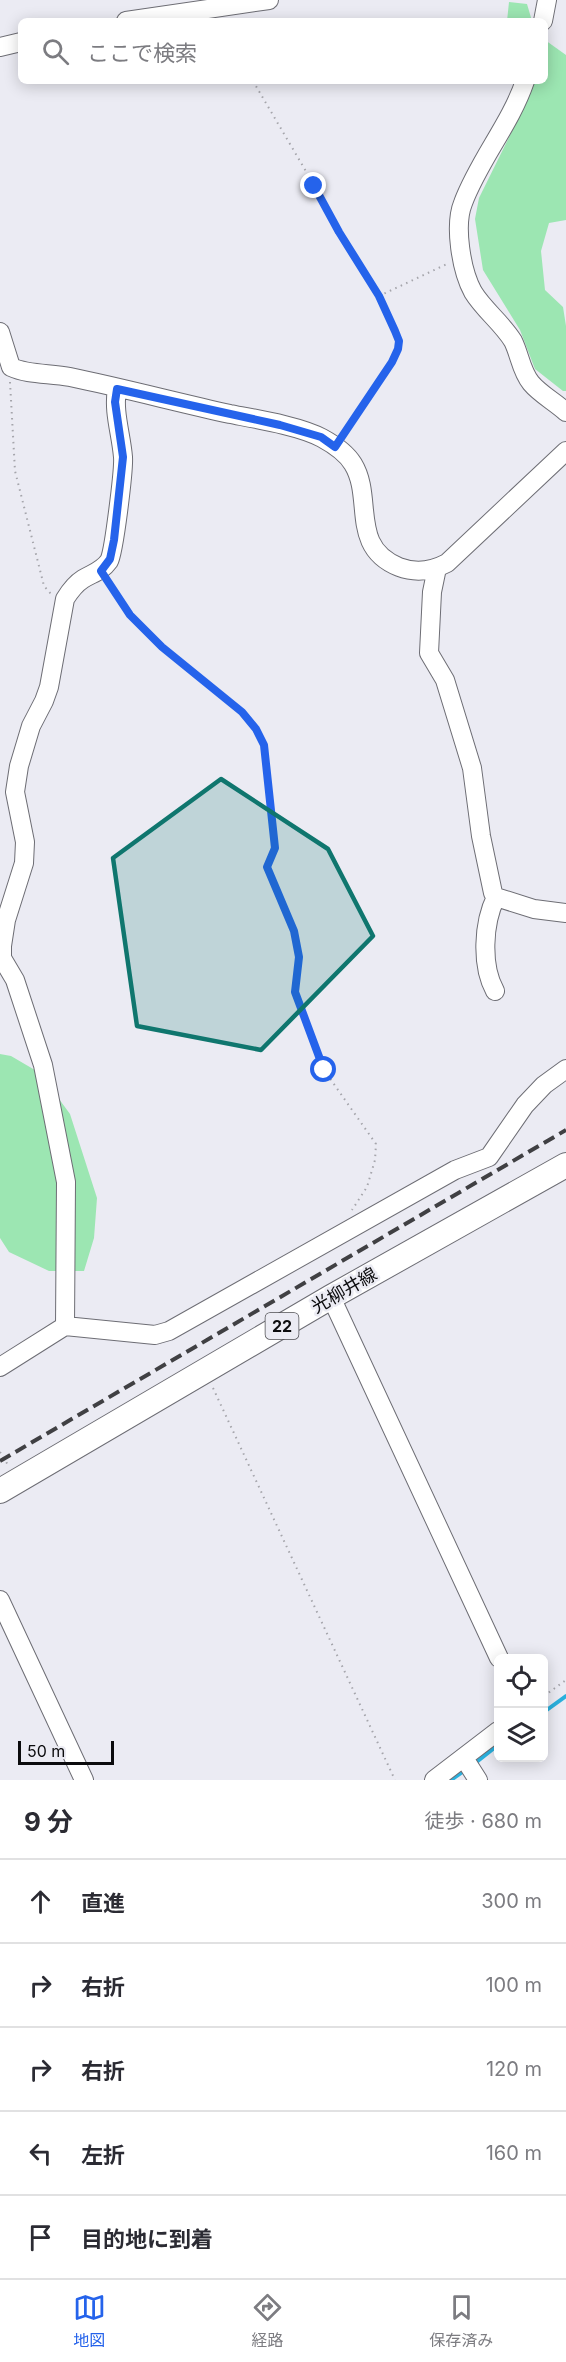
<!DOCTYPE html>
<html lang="ja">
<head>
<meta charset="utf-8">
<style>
  body { margin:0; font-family:Inter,"Noto Sans JP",sans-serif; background:#f7f7f7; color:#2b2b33 }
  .controls { position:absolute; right:18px; bottom:18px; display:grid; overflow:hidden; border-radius:9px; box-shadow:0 3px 15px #0003 }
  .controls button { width:54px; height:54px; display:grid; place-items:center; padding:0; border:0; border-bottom:2px solid #e1e1e2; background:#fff; color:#2b2b33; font:30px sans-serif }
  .scale { position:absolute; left:18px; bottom:15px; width:96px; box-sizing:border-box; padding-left:6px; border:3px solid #0b0b0d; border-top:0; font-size:16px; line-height:21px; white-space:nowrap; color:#0b0b0d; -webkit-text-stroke:4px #ebebf3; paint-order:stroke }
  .stop { position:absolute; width:18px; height:18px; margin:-14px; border:4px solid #2563eb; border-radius:50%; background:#fff }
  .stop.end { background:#2563eb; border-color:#fff; box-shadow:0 2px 6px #0008 }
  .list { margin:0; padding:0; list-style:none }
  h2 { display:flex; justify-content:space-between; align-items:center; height:78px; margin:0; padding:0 24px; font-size:26px }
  h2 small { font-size:20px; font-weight:400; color:#7c7c81 }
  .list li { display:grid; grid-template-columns:39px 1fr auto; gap:18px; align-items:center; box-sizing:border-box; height:84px; padding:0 24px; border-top:2px solid #e1e1e2 }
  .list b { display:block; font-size:22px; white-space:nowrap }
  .list em { font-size:20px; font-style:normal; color:#7c7c81 }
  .icon { flex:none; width:33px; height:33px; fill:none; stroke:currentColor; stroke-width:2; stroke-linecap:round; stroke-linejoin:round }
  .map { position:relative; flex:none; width:566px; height:1780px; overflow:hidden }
  .search { position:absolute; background:#fff; box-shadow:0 3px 15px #0003; left:18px; right:18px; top:18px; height:66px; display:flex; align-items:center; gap:15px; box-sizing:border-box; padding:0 21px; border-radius:9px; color:#7c7c81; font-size:22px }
  .sheet { height:498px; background:#fff }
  nav { display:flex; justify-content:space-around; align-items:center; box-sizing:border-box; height:84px; border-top:2px solid #e1e1e2; background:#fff; font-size:16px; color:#7c7c81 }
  nav a { display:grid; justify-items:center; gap:3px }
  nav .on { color:#2563eb }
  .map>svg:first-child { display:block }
  .green { fill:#9ce6b2 }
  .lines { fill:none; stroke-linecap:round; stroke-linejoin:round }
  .stream { stroke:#2ab0dd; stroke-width:4 }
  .minor-casing { stroke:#6d6d74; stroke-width:20 }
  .major-casing { stroke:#6d6d74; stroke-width:26 }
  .path { stroke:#a5a5ab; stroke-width:2; stroke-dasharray:1.5 4.5; stroke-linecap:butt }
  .minor { stroke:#fff; stroke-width:18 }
  .major { stroke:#fff; stroke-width:24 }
  .rail { stroke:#404043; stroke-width:4; stroke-dasharray:12 6; stroke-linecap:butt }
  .route { stroke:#2563eb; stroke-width:8 }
  .marked { fill:#0f766e; fill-opacity:0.2; stroke:#0f766e; stroke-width:4.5; stroke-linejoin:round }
  .labels { text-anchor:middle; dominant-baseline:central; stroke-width:5; stroke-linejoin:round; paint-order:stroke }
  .shield { fill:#ebebf3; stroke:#4e4e52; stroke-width:1.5 }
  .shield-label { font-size:16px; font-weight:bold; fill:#0b0b0d }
  .street-label { font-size:18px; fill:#0b0b0d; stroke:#ebebf3 }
</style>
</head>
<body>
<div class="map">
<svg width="566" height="1780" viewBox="0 0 566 1780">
  <rect width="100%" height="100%" fill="#ebebf3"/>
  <path class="green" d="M509 2 527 4 532 21H507Z
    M545 40 566 55V220L549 223 541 251 545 290 563 307 566 326V391H563L535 369 520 330 483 270 475 219 479 198 517 121 514 81H545Z
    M0 1054 11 1056 40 1073 70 1114 97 1198 94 1238 84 1271H49L9 1252 0 1238Z"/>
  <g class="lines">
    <path class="stream" d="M544 1712 566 1696
      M474 1764 498 1745
      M451 1780 465 1770"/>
    <defs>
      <path id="minor" d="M126 21 269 0
        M543 21 547 0
        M0 47 21 42
        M525 81C510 125 479 160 463 203 454 225 461 270 473 292 484 310 502 323 513 341 520 355 521 371 531 383 540 394 555 402 566 412
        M0 332 11 367C28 375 51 373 70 377 123 388 176 402 230 414 256 419 300 426 322 438 333 444 347 454 353 464 374 498 349 547 399 567 415 573 432 571 447 563L566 451
        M437 568 432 592 429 653 445 680 472 768 481 836 493 893 496 897 534 909 566 913
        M495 991C481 966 483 923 496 897
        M331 1297 499 1658
        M65 1326 66 1182 43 1065 15 980 2 958V946L6 920 24 863 25 842 15 792 19 766 31 726 44 701 49 687 65 599C70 591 75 584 83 579 93 573 102 571 109 561 114 552 124 469 123 457 121 433 113 412 117 389
        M0 1367 65 1326 155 1335 169 1331 455 1170 489 1157 525 1105 544 1085 566 1069
        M0 1600 84 1780
        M464 1758 478 1780
        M434 1780 498 1731"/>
      <path id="major" d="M0 1491 331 1297 566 1165"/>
    </defs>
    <use href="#minor" class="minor-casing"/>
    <use href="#major" class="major-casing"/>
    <path class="path" d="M253 81 324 202 339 233 379 296 399 341 398 349 392 362 344 435
      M379 296 447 264
      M10 382 15 471 44 586 51 594
      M109 583 131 615 162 647 242 712 256 729 264 745 275 848 267 867 294 931 299 957 295 992 324 1070 376 1144 375 1160 367 1187 352 1210
      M213 1388 395 1780
      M0 1452 8 1465
      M544 1696 566 1680"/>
    <use href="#minor" class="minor"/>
    <use href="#major" class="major"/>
    <path class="rail" d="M0 1461 566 1130"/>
  </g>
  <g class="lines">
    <path class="route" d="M314 186 339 232 379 296 395 331 399 341 398 349 392 362 335 447 321 437 280 425 117 389 115 402 123 457 114 540 110 559 101 571 130 615 162 647 242 712 256 729 264 745 275 848 267 867 294 931 299 957 295 992 324 1070"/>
  </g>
  <path class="marked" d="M221 779 328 849 373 936 261 1050 137 1026 113 858Z"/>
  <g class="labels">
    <rect class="shield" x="265.5" y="1313" width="33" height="26" rx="4.5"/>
    <g class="shield-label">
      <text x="282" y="1326">22</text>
    </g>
    <g class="street-label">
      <text transform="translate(344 1290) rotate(-30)">光柳井線</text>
    </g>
  </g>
</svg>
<div class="controls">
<button><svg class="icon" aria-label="locate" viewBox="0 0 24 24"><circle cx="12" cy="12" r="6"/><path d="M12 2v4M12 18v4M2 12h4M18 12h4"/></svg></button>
<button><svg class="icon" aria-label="layers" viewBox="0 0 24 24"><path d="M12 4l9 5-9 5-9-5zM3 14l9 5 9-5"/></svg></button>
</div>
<div class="scale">50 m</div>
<div class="stop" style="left:324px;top:1070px"></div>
<div class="stop end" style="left:314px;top:186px"></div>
<div class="search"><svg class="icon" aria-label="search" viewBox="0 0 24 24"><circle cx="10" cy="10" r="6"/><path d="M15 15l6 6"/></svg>ここで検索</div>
</div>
<section class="sheet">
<h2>9 分<small>徒歩 · 680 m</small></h2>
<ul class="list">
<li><svg class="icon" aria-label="ahead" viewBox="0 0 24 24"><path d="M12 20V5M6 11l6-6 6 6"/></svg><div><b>直進</b></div><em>300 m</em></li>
<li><svg class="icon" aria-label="right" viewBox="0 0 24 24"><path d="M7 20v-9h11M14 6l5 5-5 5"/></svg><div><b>右折</b></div><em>100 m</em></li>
<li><svg class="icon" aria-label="right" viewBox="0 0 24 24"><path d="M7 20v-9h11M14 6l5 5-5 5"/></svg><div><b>右折</b></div><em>120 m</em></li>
<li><svg class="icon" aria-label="left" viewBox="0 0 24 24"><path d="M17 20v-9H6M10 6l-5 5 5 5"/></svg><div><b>左折</b></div><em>160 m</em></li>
<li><svg class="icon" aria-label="arrive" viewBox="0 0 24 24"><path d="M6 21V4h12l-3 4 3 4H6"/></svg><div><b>目的地に到着</b></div></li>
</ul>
</section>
<nav>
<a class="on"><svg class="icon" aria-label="map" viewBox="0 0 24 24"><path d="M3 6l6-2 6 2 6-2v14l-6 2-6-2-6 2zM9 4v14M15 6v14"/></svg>地図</a>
<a><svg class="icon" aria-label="directions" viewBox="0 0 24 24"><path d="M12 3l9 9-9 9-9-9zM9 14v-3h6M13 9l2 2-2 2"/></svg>経路</a>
<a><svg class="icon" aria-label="saved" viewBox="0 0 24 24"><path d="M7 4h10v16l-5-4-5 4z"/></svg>保存済み</a>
</nav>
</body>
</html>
